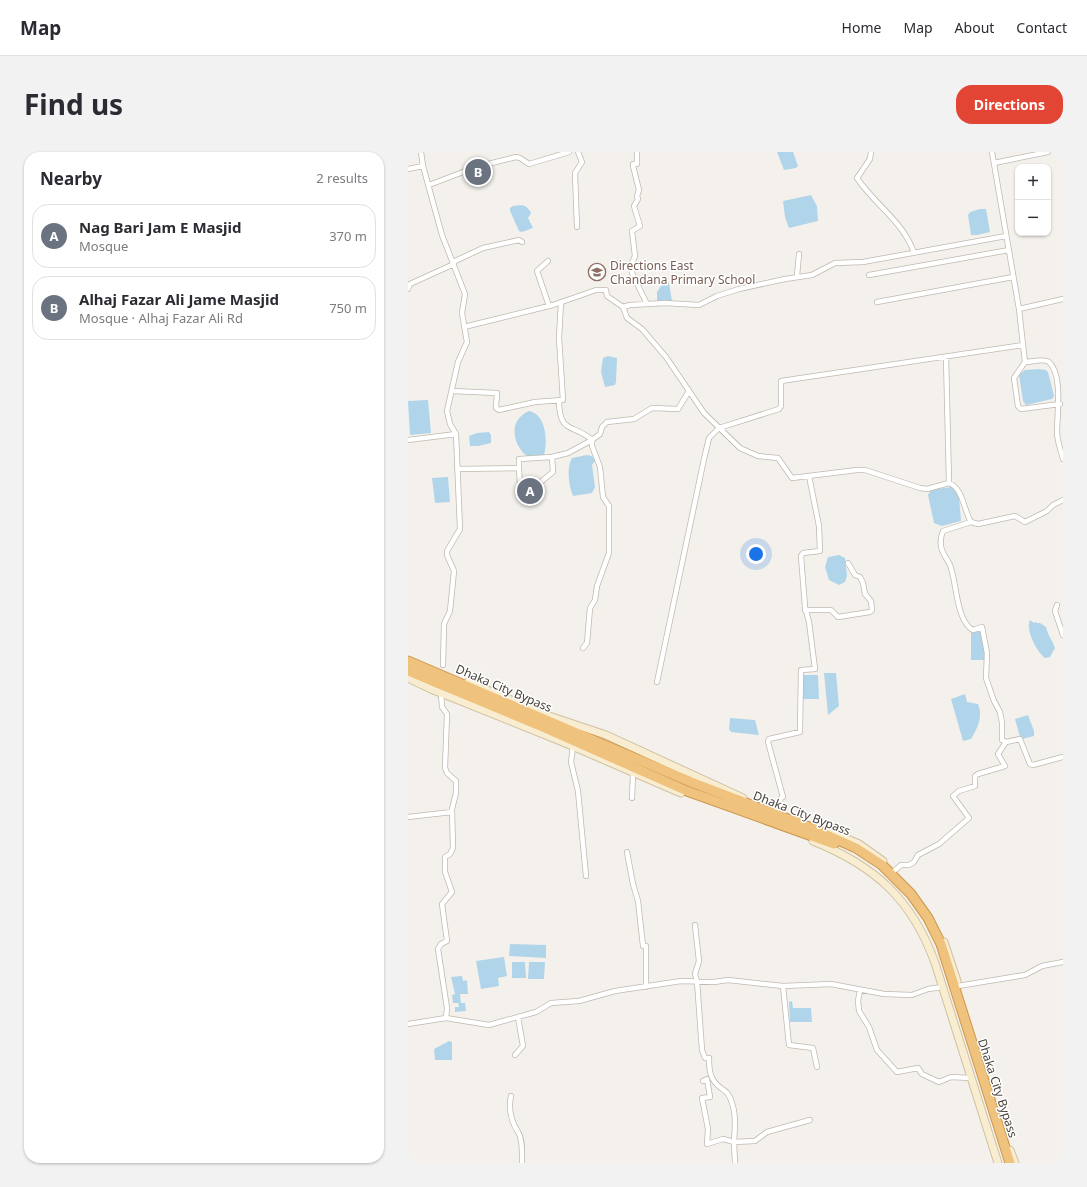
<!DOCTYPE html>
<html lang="en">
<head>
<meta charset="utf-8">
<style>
  body { margin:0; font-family:"Noto Sans",sans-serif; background:#f2f2f3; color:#2b2b33 }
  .controls { position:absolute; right:12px; top:12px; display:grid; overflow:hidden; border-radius:8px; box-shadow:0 1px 3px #0004 }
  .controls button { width:36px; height:36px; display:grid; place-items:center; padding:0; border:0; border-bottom:1px solid #e1e1e2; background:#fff; color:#2b2b33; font:20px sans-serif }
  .you { position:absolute; left:348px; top:402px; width:14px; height:14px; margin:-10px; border:3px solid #fff; border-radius:50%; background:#1a73e8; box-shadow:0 0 0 6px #1a73e833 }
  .badge { display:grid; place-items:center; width:26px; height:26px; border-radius:50%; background:#e34534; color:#fff; font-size:13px; font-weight:700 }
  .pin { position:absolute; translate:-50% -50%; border:2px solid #fff; box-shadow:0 1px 4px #0006 }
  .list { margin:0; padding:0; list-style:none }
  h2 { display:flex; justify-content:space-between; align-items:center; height:52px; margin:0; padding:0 16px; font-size:17px }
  h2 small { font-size:13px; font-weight:400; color:#7c7c81 }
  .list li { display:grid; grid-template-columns:26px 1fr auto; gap:12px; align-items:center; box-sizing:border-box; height:64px; margin:0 8px 8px; padding:0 8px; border:1px solid #e1e1e2; border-radius:16px }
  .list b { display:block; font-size:15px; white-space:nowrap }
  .list p { margin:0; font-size:13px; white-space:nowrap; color:#7c7c81 }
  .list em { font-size:13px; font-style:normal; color:#7c7c81 }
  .map { position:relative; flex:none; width:655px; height:1011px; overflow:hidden; border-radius:16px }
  header { display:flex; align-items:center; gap:24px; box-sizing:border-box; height:56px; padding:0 20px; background:#fff; border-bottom:1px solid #e1e1e2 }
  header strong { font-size:19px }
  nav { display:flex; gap:22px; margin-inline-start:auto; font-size:14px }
  .intro { display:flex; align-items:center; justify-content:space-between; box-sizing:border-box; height:96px; padding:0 24px }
  h1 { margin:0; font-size:28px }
  .button { padding:10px 18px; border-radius:16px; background:#e34534; color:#fff; font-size:14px; font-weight:700 }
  main { display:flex; gap:24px; padding:0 24px }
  aside { flex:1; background:#fff; border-radius:16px; box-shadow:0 1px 3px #0004 }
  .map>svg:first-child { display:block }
  .water { fill:#b0d5ea }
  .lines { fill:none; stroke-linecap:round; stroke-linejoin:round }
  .street-casing { stroke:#bfb9af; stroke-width:6 }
  .secondary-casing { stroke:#cfc0a1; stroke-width:9 }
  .highway-casing { stroke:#ce974d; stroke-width:11 }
  .street { stroke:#fff; stroke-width:4.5 }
  .secondary { stroke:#f9edd1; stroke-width:7 }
  .highway { stroke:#efc27d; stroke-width:9 }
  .labels { text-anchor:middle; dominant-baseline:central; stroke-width:3; stroke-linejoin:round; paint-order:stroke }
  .education-label { font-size:12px; fill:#785e54; stroke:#fff; text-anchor:start }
  .street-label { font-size:12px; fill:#48423a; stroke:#fff }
</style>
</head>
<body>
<header>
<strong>Map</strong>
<nav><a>Home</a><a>Map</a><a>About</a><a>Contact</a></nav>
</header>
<div class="intro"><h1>Find us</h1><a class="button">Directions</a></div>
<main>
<aside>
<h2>Nearby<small>2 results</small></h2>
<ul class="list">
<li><span class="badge" style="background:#6b7280">A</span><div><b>Nag Bari Jam E Masjid</b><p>Mosque</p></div><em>370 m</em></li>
<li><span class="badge" style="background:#6b7280">B</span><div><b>Alhaj Fazar Ali Jame Masjid</b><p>Mosque · Alhaj Fazar Ali Rd</p></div><em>750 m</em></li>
</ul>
</aside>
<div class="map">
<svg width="655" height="1011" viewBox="0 0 655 1011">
  <rect width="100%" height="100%" fill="#f4f1ec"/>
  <path class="water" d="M369 0H385L390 14 388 16 376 18Z
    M403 43 409 54 410 69 381 76 377 65 375 49Z
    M105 54C114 53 118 52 123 61L120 66 125 76 114 80 111 79 102 59V56Z
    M572 57H578L582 80 569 83H563L560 63 562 60Z
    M255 131H261L264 149 252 150 249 148V140Z
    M200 204 209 206 208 230 207 233 197 235 193 220 195 206Z
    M630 217 638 218 640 220 646 244 644 247 618 253 615 249 611 223 617 218Z
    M20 248 23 281 2 283 0 249Z
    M121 259C138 262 140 289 136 303L119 304C104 292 100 268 121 259Z
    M81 280 83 283V291L70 294H62L61 284 69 281Z
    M179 303 184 304 187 309 184 313 187 335 184 341 165 344C161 334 158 316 164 306Z
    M40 325 42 350 27 351 24 326Z
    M543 335 551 344 553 369 534 374 526 371 520 343 523 338Z
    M431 403 437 406 439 424 437 430 431 433 421 428 417 415 420 405Z
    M622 468 626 471 628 470 629 471H632L638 475C640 484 644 487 647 496L642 505 637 506C629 500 617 478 622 468Z
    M572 477 576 486 577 508H563V480Z
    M416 521H428L431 554 420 563Z
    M394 523H410L411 547H395Z
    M557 542 559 550 570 552C575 564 570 576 563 587L555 589 543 547Z
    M620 563 626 579V584L614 587 612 585 607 567Z
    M322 566 347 568 351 583 323 580 321 577Z
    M102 792 138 793V806L101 804Z
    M96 805 99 824 90 826 91 834 73 837 68 809Z
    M104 810H117L118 826H104Z
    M121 810H137L136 827H120Z
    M54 824 55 829 59 828 60 842H52L53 851H57L58 859 47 860V855H51L50 851H45L44 843 47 842 43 825Z
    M384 849 385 856H403L404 870H382L381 850Z
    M41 889 44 890V908H27L26 897Z"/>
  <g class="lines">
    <defs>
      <path id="street" d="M13 0 15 14
        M229 0V12H225V14L231 38 229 44 230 47 226 54 232 74 224 79 227 104 224 111V121L239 152
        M463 0 462 7 449 26C466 52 496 70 506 101
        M584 0 611 157
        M586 11 640 0
        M0 17 15 14 34 83 57 142 54 161 59 190 50 210 39 259 42 272 48 282 52 377 39 399V403L46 419 42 459 36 472 35 513
        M21 33 68 15 108 5 112 6 121 12 161 0
        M169 75 167 21 174 10 170 0
        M140 109 129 119 141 154
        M45 110 75 96 111 88 114 90
        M461 123 601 98
        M389 124 391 102
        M0 137 2 132 46 112
        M469 150 605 125
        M215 155 222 153 257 151 291 153 309 144 331 137 377 127 404 123 427 111 455 110 598 84
        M56 175 145 153 188 138H198L199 144 215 155 219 166 234 177 258 205 296 261 332 296 350 304 370 306 384 326 449 318H457L512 336 519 337 541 331C555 336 556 359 563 370L570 372 607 364 617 370 639 359 645 353 655 348
        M615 193 617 210C624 210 635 206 641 210 655 222 649 262 649 280 649 289 653 299 655 307
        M538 205 541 331
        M617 210 606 226 610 254 613 257 652 252
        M44 239 89 241 88 256 91 258 127 250 155 248 151 186 153 150
        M0 288 48 282
        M111 316 112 333H129L145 320 144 305
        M49 317 111 316V307L144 305 160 301 184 288C165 271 152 283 151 250
        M563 370 535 379C533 384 532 388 533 394 534 402 539 406 542 413 549 431 548 469 565 478L574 475 579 501 578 526 586 549 592 560 594 571V588L598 590 612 587 622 612 625 613 655 605
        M649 453 647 459 655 483
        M397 458H423L430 465 462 460 464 458 463 449 457 442 455 431 452 425 447 423 440 411
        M175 496 179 491 182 456 187 448 189 434 201 401V354L195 345 192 315 184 294V288L192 282 194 275 199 270 226 267 244 256 270 257 281 239
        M249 530 296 307 301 286 311 276 371 257 373 254V229L615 193 611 157 655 147
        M33 541 34 555 39 562 37 616 39 621 48 629V641L44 657 45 696 42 702 37 705V720L44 740 34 752 39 789 33 792 30 797 39 856 38 866
        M165 594 163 610 170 639 178 724
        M224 646 225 622
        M368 660 373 646 375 645 360 590 361 587 392 580 393 518 407 517 401 470 397 455 393 404 395 401 412 399 411 374 401 324
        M0 665 44 660
        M219 700 225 732 230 749 235 794H238V835
        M486 719 493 713H501L506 710 510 703 531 692 561 666 545 644 551 639 567 634V624L570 622 597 614 590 602 598 590
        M287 773 291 809 287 822 289 829 294 898 297 906H301C301 919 302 928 313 936 315 938 318 939 320 942 329 957 327 974 326 990L315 987 299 992 300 977 294 946 302 945 299 927 295 929
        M375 834 381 893 405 896 409 915
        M550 834 617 823 634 814 655 810
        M452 838 450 849 451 859 461 875 469 898 489 920 510 916 514 922 531 930 543 925 562 926
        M0 872 38 866 81 873 128 860 143 851 171 849 207 839 273 829 306 830 320 828 375 834 423 832 476 842 504 843 520 837 535 835
        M107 903 115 894 110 865
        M103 944C100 958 103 969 110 980 115 987 114 1002 114 1011
        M327 1011 326 990 347 989 359 980 402 968"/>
      <path id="secondary" d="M0 526 23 537 155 590 273 641
        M60 530 144 565 198 583 335 646
        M418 678 451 692 475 709
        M405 689C467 714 504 747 527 811L590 1011
        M536 790 549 829
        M602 998 607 1011"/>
      <path id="highway" d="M0 509 283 630 401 675 448 696 474 713 503 742 520 766 533 792 602 1011
        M0 519 130 573 279 639 426 692"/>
    </defs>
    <use href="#street" class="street-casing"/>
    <use href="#secondary" class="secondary-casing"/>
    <use href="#highway" class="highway-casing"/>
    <use href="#street" class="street"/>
    <use href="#secondary" class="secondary"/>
    <use href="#highway" class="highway"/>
  </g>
  <defs>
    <symbol id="school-ring" viewBox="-11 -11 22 22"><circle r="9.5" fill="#fff" stroke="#8d6e63" stroke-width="1.5"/><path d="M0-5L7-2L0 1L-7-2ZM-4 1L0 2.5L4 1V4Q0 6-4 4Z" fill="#8d6e63"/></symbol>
  </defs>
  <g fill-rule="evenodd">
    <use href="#school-ring" x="179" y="110" width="20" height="20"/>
  </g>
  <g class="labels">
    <g class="education-label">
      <text x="202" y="113">Directions East<tspan x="202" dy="14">Chandana Primary School</tspan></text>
    </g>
    <g class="street-label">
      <text transform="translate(96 536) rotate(23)">Dhaka City Bypass</text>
      <text transform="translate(394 661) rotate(21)">Dhaka City Bypass</text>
      <text transform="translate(590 936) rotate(72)">Dhaka City Bypass</text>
    </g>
  </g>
</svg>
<div class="controls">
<button>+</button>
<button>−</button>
</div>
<div class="you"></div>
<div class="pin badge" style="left:122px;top:339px;background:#6b7280">A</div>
<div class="pin badge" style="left:70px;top:20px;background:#6b7280">B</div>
</div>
</main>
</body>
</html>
